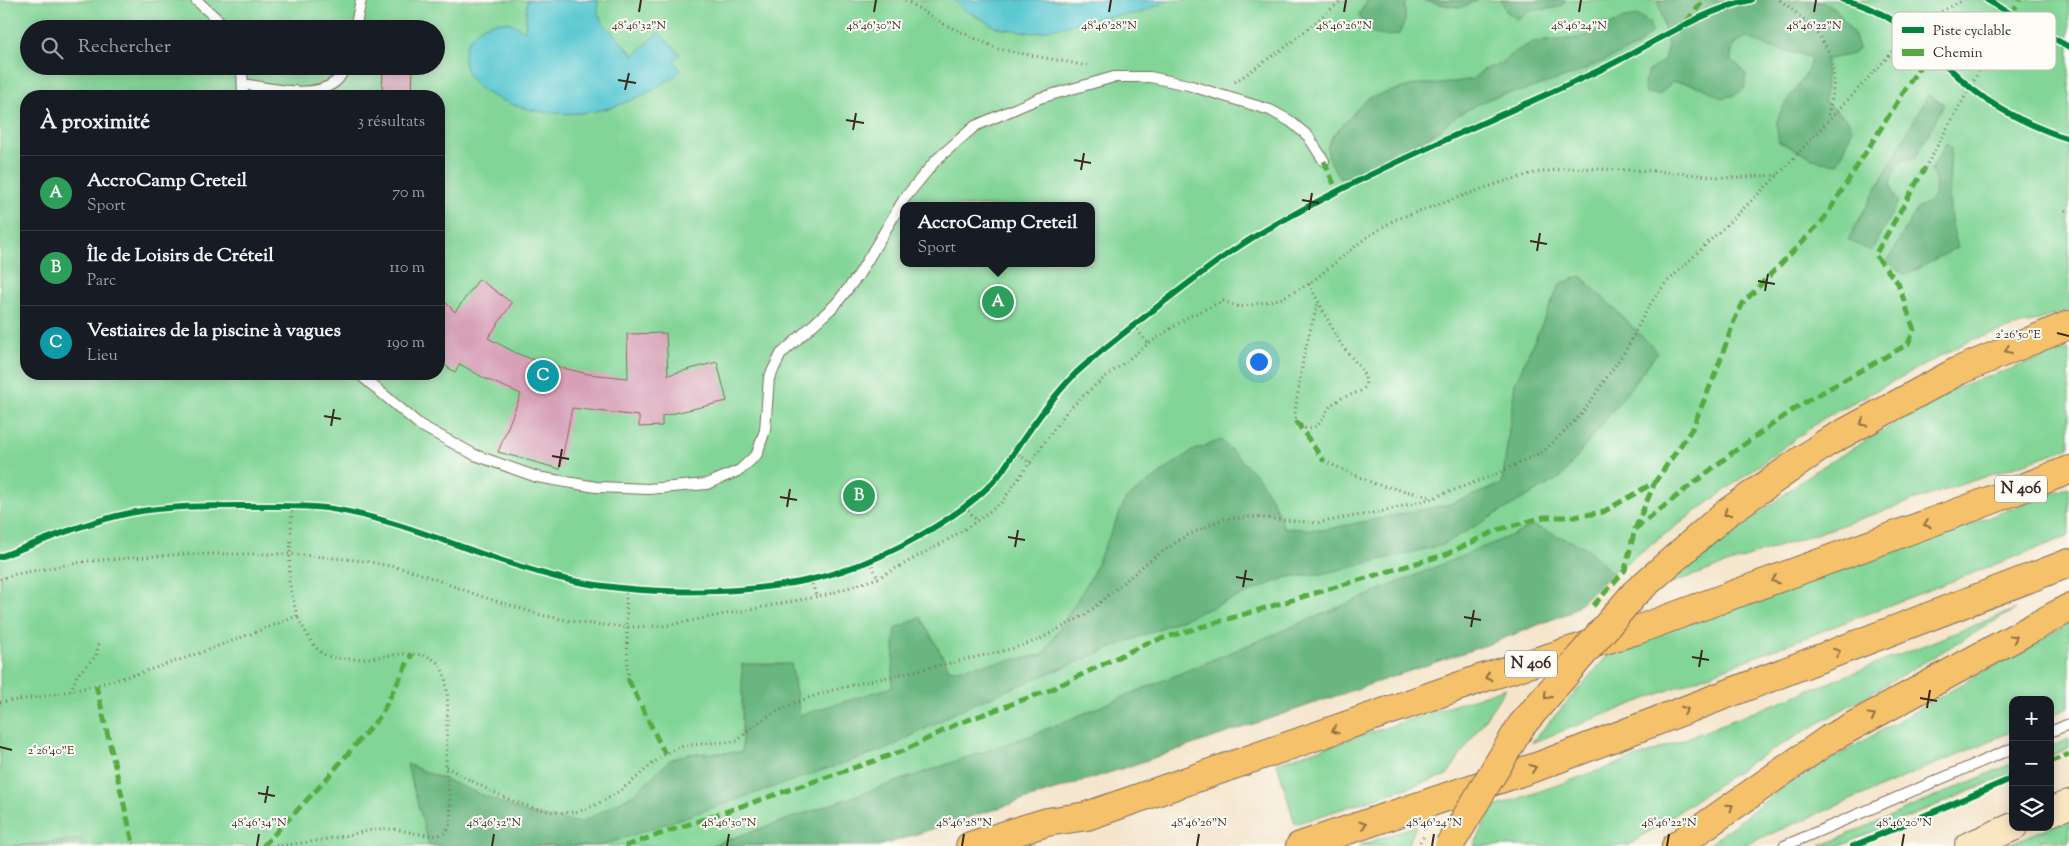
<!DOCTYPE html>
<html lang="fr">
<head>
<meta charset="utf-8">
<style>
  body { margin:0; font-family:"Sorts Mill Goudy",serif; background:#242831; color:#f1f3f6 }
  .controls { position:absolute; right:15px; bottom:15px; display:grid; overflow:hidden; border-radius:10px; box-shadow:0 2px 12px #0003 }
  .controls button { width:45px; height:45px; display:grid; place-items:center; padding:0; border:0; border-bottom:1px solid #363941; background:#171b24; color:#f1f3f6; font:25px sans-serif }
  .you { position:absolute; left:1258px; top:361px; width:18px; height:18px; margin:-12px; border:4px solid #fff; border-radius:50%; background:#1a73e8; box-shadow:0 0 0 8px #1a73e833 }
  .badge { display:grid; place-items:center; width:32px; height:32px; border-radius:50%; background:#7c3aed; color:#fff; font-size:16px; font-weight:700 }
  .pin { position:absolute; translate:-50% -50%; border:2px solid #fff; box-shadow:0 1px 5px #0006 }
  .popup { position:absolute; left:900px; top:202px; width:195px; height:65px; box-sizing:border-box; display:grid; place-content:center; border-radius:10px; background:#171b24; filter:drop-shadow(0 1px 4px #0005); font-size:16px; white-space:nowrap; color:#9ea1a6 }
  .popup b { font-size:19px; color:#f1f3f6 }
  .popup::after { content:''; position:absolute; left:50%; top:100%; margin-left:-10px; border:10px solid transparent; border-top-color:#171b24 }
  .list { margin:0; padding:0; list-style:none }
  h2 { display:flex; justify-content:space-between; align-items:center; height:65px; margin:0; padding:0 20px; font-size:21px }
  h2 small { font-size:16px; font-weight:400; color:#9ea1a6 }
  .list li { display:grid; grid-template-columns:32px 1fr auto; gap:15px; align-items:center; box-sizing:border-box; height:75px; padding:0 20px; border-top:1px solid #363941 }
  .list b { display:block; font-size:19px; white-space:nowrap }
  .list p { margin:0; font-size:16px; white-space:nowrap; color:#9ea1a6 }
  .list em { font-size:16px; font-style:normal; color:#9ea1a6 }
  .icon { flex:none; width:28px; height:28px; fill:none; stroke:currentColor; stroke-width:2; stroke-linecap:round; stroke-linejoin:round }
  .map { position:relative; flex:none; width:2069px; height:846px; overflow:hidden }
  .search { position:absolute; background:#171b24; box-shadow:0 2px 12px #0003; left:20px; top:20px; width:425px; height:55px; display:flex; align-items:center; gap:12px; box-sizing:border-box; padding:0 18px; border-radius:28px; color:#9ea1a6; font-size:19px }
  .panel { position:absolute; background:#171b24; box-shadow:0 2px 12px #0003; left:20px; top:90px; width:425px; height:290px; border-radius:20px }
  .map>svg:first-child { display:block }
  .green { fill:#82d597; stroke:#5e805a; fill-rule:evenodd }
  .forest { fill:#69b680; stroke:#52704f }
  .water { fill:#5cc9d1; stroke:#4c7a78 }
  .building { fill:#d7a0b7 }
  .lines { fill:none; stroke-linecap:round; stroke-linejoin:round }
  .lane-casing { stroke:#7c6b5b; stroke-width:12 }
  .secondary-casing { stroke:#7c6b5b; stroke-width:30 }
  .highway-casing { stroke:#7c6b5b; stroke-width:30 }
  .path { stroke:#7c6b5b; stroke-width:3; stroke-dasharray:1 4; stroke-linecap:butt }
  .lane { stroke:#fff; stroke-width:10 }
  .secondary { stroke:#fbe6c4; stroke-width:28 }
  .highway { stroke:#f5c16b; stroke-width:28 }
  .highway-bridge-casing { stroke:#7c6b5b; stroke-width:30; stroke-linecap:butt }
  .path-bridge { stroke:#7c6b5b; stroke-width:3; stroke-dasharray:1 4; stroke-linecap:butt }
  .highway-bridge { stroke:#f5c16b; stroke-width:28 }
  .quiet { stroke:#55ab43; stroke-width:5; stroke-dasharray:10 5; stroke-linecap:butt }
  .cycleway-casing { stroke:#fdfcf7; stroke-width:9 }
  .cycleway { stroke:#00873e; stroke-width:6 }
  .oneway { stroke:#8f6e41 }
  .ticks { fill:none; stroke:#3b2a1e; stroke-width:2 }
  .labels { text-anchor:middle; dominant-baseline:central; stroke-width:4; stroke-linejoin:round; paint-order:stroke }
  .shield { fill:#fdfcf7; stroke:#75695f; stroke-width:1 }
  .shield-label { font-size:16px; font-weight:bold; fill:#3b2a1e }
  .key { fill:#fdfcf7; stroke:#c3bdb6; stroke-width:1 }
  .key-label { font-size:14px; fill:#3b2a1e }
  .ticks-label { font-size:12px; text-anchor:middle; fill:#3b2a1e; stroke:#fdfcf7; stroke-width:4; stroke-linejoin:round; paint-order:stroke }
</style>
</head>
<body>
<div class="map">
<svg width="2069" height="846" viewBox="0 0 2069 846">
  <rect width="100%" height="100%" fill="#fdfcf7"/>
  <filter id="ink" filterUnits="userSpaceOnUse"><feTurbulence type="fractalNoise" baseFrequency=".02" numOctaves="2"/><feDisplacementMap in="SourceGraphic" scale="10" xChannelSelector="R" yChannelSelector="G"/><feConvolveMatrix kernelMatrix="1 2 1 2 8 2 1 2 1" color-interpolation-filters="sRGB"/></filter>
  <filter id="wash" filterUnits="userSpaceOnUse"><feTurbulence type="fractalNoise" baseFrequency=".0096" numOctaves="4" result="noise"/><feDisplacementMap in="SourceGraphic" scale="20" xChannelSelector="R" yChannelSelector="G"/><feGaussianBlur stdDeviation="1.12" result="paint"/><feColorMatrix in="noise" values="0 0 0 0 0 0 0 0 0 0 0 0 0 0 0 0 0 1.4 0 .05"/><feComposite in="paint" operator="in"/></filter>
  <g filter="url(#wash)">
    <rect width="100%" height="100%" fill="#f4e5cc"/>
    <path class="green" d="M0 0H2069V311L1971 340 1824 418 1612 573 711 846H0ZM29 29H436V66H29ZM26 96H439V374H26ZM904 206H1092V263H904Z
      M2069 349V448L1668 584 1813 472 1957 387Z
      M2069 487V536L1531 743 1616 646 1921 543Z
      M2016 609 1748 764 1628 846H1474L1492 808 1657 750Z
      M2069 623V708L2050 716V700H2013V731L1742 846H1707L1783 787Z
      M1506 688 1447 775 1295 824 1277 763Z
      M2069 739V748L2050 756V747Z
      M2013 763V773L1998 779 1840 846H1821Z
      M2069 819V842L2040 840 2043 846H2005Z
      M1417 825 1407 846H1359Z"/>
    <path class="forest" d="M1367 0H1409L1405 5V21L1399 34C1378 39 1368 34 1359 15Z
      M1420 0H1478L1460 8Z
      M1501 0H1566L1561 6 1550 9 1531 10 1517 19 1506 11Z
      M1658 0H1816L1835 8 1854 34 1859 47 1853 54 1825 60C1828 74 1824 88 1825 102L1848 120 1852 129 1846 146 1837 164 1821 162 1779 142C1778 136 1776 128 1777 122 1783 97 1808 82 1811 57L1770 47 1746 37 1734 44 1730 60 1737 64 1746 75 1744 89 1735 95 1721 98C1705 87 1692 83 1672 82L1659 95 1646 93 1644 82 1649 71 1664 60 1668 45Z
      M1639 16 1649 22 1652 32 1637 46 1572 75 1522 91 1502 94 1484 101 1456 116 1437 132 1351 177 1340 178 1330 163 1327 148 1333 135 1368 98 1417 84H1442L1473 79 1483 70 1500 64 1513 53 1533 42 1579 38 1600 30 1624 18Z
      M1928 95 1944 104 1915 159 1905 158C1890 171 1887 186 1898 202L1871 251 1848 240Z
      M1946 143 1951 148C1949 184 1946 212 1958 247L1906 275 1887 262 1918 207C1937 202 1940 186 1931 170Z
      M1581 276 1658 352 1561 477 1442 545 1321 574 1287 577 966 707 891 747 600 846H429L407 764 526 813 580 823 634 794 670 760 689 754 742 752V664H791L800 715 892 687 895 629 921 617 950 670 1043 655 1090 579 1126 499 1190 452 1221 440 1258 477 1272 499 1284 528 1323 530 1450 504 1502 484 1515 383 1560 284Z
      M1534 526 1587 548 1612 573 1571 612 1492 643 1121 769 879 846H710L1032 735Z
      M81 839 87 846H13Z"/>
    <path class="water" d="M527 0H598V13L602 22 634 55 659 32 680 54 674 61 681 71C631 110 570 126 509 103 496 98 479 91 471 79 452 52 474 20 505 22 512 22 519 28 525 31Z
      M954 0H1170L1140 13 1099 18 1034 33 998 28 963 9Z"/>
    <g id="blocks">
      <path class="building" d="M383 66H413L412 96H382Z
        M479 279 512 303 488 338 516 353 539 362 588 374 628 378 627 334 666 333 668 375 717 362 727 401 662 416V426L639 427V416L572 408 560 469 498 452 521 394 484 378 460 364 455 372 439 362V296L455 312Z"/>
    </g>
  </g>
  <g filter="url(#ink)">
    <use href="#blocks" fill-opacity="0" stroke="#7c6b5b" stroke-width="1"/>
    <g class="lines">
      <defs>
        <path id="lane" d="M196 0 228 29
          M355 29 361 0
          M242 66 243 96
          M243 84C269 88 313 100 335 82 340 79 343 71 346 66
          M359 374 420 425 475 455 537 477 596 487 648 489 707 484 740 470 757 454 765 430 769 378 781 354 835 305 858 276 904 199 936 160 975 126 1040 98 1114 77H1150L1188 85 1270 110 1290 121 1308 136 1324 161
          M2050 732 2069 724
          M1784 846 2013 748"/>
        <path id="secondary" d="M2050 812 2069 804
          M1969 846 2013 827"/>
        <path id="highway" d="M1635 593 1725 514 1826 443 1958 371 2069 325
          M970 846 1047 822 1087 816 1483 678 1634 631 1973 507 2069 470
          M1300 846 1539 766 2069 563
          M1676 846 1829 739 2069 608"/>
      </defs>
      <use href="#lane" class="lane-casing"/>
      <use href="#secondary" class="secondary-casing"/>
      <use href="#highway" class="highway-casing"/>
      <path class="path" d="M905 0 944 24 998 49 1088 66
        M1780 0C1828 37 1844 58 1827 119
        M1235 82 1287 46 1342 0
        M1925 168 2011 14
        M2065 210 2069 213
        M1309 284 1340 343 1362 370 1366 381 1365 387 1361 391 1342 398 1331 405 1318 425 1312 428H1305L1296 421 1295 412 1304 354 1318 302
        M1134 326 1148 344
        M1015 451 1031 464
        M1324 461 1375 484 1431 497
        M965 506 977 521
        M870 561 878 578
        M0 579 16 574 88 561 187 554H291L365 561 410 570 480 596 541 615 581 623 627 627 663 626 826 595 878 578 946 541 977 521 1001 503 1067 411 1093 387 1148 344 1188 317 1223 301 1240 307 1280 299 1309 284 1363 240 1394 220 1502 182 1534 173 1571 168 1655 171 1730 178 1778 175
        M811 579 816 596
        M626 588 628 679
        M71 691 77 675 96 656 99 642
        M0 702C104 692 201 653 297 616L289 582 292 506
        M446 767C482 786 531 817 574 812 590 810 609 798 622 789 641 776 656 757 677 748 691 743 722 743 738 741 775 698 853 685 906 673 940 665 973 658 1007 650L1036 641 1085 615 1149 561 1184 537 1223 519 1254 517 1316 523 1383 511 1433 498 1494 475 1544 451 1581 415 1625 351 1649 306 1664 285 1778 175 1911 32 1936 14 1964 0
        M133 843 135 846
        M271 846C294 845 316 841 338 837 355 834 373 828 391 829 403 829 442 843 448 829 455 814 446 783 446 765 446 754 447 743 447 731 447 712 452 671 434 660 424 653 412 654 401 654 381 656 339 665 322 653 311 645 304 628 297 616"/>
      <use href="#lane" class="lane"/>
      <use href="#secondary" class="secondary"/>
      <use href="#highway" class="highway"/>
      <defs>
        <path id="highway-bridge" d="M1449 846 1521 726 1635 593"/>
      </defs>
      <use href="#highway-bridge" class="highway-bridge-casing"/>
      <path class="path-bridge" d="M1417 846 1424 836"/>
      <use href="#highway-bridge" class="highway-bridge"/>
      <path class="quiet" d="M2011 14 2020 0
        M1686 22 1704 0
        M1324 161 1337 191
        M1296 421 1324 461
        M1635 529 1732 453 1800 405 1908 344 1914 330 1898 283 1875 255 1925 168
        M1593 606 1625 570 1635 529 1655 482
        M628 679 665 754
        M96 685 133 843
        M2050 762 2069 754
        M263 846 323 783 381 715 412 654
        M625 846 903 751 957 724 1050 690 1147 643 1447 554 1497 530 1544 517H1574L1603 512 1655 482 1692 429 1716 372 1734 321 1743 303 1824 219 1930 50"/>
      <defs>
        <path id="cycleway" d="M1843 0C1899 11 1930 53 1971 88 2000 112 2033 127 2069 139
          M1987 0 2069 47
          M0 557C42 541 86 522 130 513 172 505 215 506 257 506 280 506 303 505 326 508 408 520 481 559 560 578 641 597 763 597 842 571 889 556 959 518 993 482 1002 473 1009 460 1016 450 1034 423 1053 396 1076 373 1100 351 1127 331 1152 311 1189 283 1224 254 1264 231 1371 169 1488 122 1600 70 1649 47 1698 11 1751 0
          M1853 846 2013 778"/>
      </defs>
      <use href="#cycleway" class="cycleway-casing"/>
      <use href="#cycleway" class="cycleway"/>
    </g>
    <defs><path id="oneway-chevron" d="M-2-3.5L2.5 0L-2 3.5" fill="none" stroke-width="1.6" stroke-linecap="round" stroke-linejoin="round" transform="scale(1.25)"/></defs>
    <g class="oneway">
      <use href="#oneway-chevron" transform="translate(2008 350) rotate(157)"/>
      <use href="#oneway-chevron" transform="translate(1863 423) rotate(151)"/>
      <use href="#oneway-chevron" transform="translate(1727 513) rotate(143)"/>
      <use href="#oneway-chevron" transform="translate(1927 524) rotate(160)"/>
      <use href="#oneway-chevron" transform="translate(1775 580) rotate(160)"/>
      <use href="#oneway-chevron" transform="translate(2014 638) rotate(-29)"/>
      <use href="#oneway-chevron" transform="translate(1837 652) rotate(-21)"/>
      <use href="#oneway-chevron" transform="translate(1488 677) rotate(162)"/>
      <use href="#oneway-chevron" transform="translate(1547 696) rotate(131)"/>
      <use href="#oneway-chevron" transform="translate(1685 710) rotate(-21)"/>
      <use href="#oneway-chevron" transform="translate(1872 716) rotate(-29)"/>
      <use href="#oneway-chevron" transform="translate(1335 730) rotate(161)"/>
      <use href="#oneway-chevron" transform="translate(1533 768) rotate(-19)"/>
      <use href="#oneway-chevron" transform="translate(1730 807) rotate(-35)"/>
      <use href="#oneway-chevron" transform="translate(1363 825) rotate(-18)"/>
    </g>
  </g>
  <path class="ticks" d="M639 12 641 0M874 12 876 0M1109 12 1111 0M1344 12 1346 0M1579 12 1581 0M1814 12 1816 0M618 80 636 83M625 90 629 73M846 120 864 123M853 130 856 113M1074 160 1091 163M1081 170 1084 153M1302 200 1319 203M1309 210 1312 193M1530 241 1547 244M1537 251 1540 233M1758 281 1775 284M1765 291 1768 274M2057 333 2069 336M324 416 341 419M331 426 334 409M552 456 569 459M559 467 562 449M780 497 797 500M787 507 790 489M1008 537 1025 540M1015 547 1018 530M1236 577 1253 580M1243 587 1246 570M1464 617 1481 620M1471 627 1474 610M1692 657 1709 660M1699 667 1702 650M1920 698 1937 701M1927 708 1930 690M0 747 12 750M258 793 275 796M265 803 268 786M257 846 259 834M492 846 494 834M727 846 729 834M962 846 964 834M1197 846 1199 834M1432 846 1434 834M1667 846 1669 834M1902 846 1904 834"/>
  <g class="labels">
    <g class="shield">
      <rect x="1995" y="475.5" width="52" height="27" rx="4"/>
      <rect x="1505" y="650.5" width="52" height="27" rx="4"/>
    </g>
    <g class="shield-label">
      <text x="2021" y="489">N 406</text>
      <text x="1531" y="664">N 406</text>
    </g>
  </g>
  <rect x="1892" y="12" width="164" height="58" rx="8" class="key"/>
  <rect x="1902" y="27" width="22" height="6" fill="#00873e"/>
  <rect x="1902" y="49" width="22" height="7" fill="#55ab43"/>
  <g class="key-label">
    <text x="1933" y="35">Piste cyclable</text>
    <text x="1933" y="57">Chemin</text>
  </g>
  <g class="ticks-label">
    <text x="639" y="29">48°46'32"N</text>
    <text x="874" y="29">48°46'30"N</text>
    <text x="1109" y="29">48°46'28"N</text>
    <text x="1344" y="29">48°46'26"N</text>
    <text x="1579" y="29">48°46'24"N</text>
    <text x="1814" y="29">48°46'22"N</text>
    <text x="2018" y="338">2°26'50"E</text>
    <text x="51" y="754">2°26'40"E</text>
    <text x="259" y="826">48°46'34"N</text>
    <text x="494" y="826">48°46'32"N</text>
    <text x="729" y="826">48°46'30"N</text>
    <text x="964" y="826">48°46'28"N</text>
    <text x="1199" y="826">48°46'26"N</text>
    <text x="1434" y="826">48°46'24"N</text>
    <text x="1669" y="826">48°46'22"N</text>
    <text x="1904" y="826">48°46'20"N</text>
  </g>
</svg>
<div class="controls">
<button>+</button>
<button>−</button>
<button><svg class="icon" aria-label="layers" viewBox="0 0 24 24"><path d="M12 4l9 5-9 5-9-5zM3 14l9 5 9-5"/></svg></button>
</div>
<div class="you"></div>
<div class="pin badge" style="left:998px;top:302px;background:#2e9e5b">A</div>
<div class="popup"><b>AccroCamp Creteil</b>Sport</div>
<div class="pin badge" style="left:859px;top:496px;background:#2e9e5b">B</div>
<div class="pin badge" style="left:543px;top:376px;background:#0f9aa8">C</div>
<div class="search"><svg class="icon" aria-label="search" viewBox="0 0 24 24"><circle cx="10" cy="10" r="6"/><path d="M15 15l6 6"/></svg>Rechercher</div>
<section class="panel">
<h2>À proximité<small>3 résultats</small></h2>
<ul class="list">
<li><span class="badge" style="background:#2e9e5b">A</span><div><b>AccroCamp Creteil</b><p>Sport</p></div><em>70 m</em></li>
<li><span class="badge" style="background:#2e9e5b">B</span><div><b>Île de Loisirs de Créteil</b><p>Parc</p></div><em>110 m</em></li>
<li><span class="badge" style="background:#0f9aa8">C</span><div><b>Vestiaires de la piscine à vagues</b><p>Lieu</p></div><em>190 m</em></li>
</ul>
</section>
</div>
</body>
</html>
